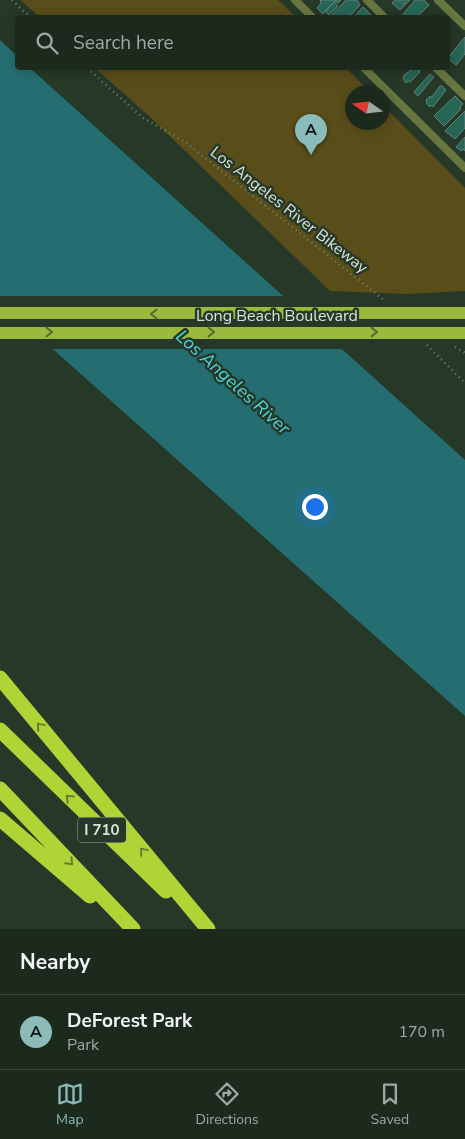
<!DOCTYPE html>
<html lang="en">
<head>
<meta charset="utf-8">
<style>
  body { margin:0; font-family:"Nunito Sans",sans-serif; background:#29362b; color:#f1f3f6 }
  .compass { position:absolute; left:345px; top:85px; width:45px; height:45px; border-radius:50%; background:#1c2a1e; box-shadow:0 2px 12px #0003; rotate:284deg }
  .you { position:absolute; left:314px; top:506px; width:18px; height:18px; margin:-12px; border:4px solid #fff; border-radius:50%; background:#1a73e8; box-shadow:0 0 0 8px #1a73e833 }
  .badge { display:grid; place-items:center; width:32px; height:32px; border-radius:50%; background:#8bbbb9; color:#111; font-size:16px; font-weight:700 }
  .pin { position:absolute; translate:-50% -41px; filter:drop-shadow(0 1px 2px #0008) }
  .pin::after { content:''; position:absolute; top:26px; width:18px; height:15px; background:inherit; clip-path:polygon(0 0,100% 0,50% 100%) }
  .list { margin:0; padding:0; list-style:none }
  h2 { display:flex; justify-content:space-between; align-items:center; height:65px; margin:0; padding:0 20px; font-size:21px }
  h2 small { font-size:16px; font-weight:400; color:#a0a7a4 }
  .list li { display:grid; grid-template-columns:32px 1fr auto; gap:15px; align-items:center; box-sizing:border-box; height:75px; padding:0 20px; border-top:1px solid #3a463c }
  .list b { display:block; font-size:19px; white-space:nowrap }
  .list p { margin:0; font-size:16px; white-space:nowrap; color:#a0a7a4 }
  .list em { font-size:16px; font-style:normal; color:#a0a7a4 }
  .icon { flex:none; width:28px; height:28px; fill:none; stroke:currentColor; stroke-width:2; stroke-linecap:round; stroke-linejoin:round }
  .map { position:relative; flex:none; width:465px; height:929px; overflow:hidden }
  .search { position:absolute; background:#1c2a1e; box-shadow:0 2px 12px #0003; left:15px; right:15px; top:15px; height:55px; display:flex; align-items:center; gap:12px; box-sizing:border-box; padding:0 18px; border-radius:5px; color:#a0a7a4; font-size:19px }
  .sheet { height:140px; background:#1c2a1e }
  nav { display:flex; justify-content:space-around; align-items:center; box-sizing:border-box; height:70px; border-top:1px solid #3a463c; background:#1c2a1e; font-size:14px; color:#a0a7a4 }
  nav a { display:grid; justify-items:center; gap:2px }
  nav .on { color:#8bbbb9 }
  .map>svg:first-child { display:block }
  .green { fill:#594d1a }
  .water { fill:#246e71 }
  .pier { fill:#263828 }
  .building { fill:#256656; stroke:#648178 }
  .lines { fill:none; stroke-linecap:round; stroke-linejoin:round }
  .path { stroke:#728173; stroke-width:2.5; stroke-dasharray:1 4; stroke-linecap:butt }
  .service { stroke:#687740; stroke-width:8 }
  .motorway { stroke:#b0d336; stroke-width:15 }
  .primary-bridge { stroke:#9bb93d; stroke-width:12 }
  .oneway { stroke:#556c30 }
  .oneway2 { stroke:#647e2e }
  .labels { text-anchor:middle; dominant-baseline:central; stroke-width:5; stroke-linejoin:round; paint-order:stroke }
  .shield { fill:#263828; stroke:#a3b0a4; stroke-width:1 }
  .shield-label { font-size:15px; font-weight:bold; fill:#d8e3d9 }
  .street-label { font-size:16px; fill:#d8e3d9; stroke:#263828 }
  .water-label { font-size:18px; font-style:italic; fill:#4cdae0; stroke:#263828 }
</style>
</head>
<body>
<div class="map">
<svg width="465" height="929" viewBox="0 0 465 929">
  <rect width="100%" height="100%" fill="#263828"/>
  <path class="green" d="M20 0H278L296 17H40Z
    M95 68H346L370 92H352V122H382L383 105 465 188V291L405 294 330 291 149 116Z"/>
  <path class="water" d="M0 40 17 56 18 68H30L465 460V716L0 302Z"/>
  <path class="pier" d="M0 296H286L345 349H49L0 306Z"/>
  <path class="building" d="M321 0H341L338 3 335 1 323 14 317 8 321 3 320 1Z
    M346 0H357L360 5 348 18H329Z
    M395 0H410L406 4 403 2 405 5 400 10 392 3Z
    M415 0H424L429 5 416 18H400Z
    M334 2 338 6 329 15 325 11Z
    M363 7 371 15 369 18H353Z
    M465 37V54L456 65 448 58Z
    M414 68H422L419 71 420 72 410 82 408 81 406 83 403 79 404 77 403 76Z
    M430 74 434 77 418 96 414 92Z
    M440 86H442L446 90 433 107 431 105 430 107 426 103 427 102 426 100 430 96 431 98Z
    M455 96 463 104 459 108 461 109 444 126 434 116Z
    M465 111V128L455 139 445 131Z
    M465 137V151L463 149 461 151 456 147Z"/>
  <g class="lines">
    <path class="path" d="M12 0 31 18
      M87 68 143 118 185 142 384 300
      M427 345 465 383
      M455 347 465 353"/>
    <path class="service" d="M295 0 313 18
      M367 0 385 18
      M438 0 465 26
      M364 68 465 168
      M436 68 465 96"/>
    <path class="motorway" d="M0 678 208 929
      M0 730 166 891
      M0 789 133 929
      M0 819 90 896"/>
    <path class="primary-bridge" d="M0 313H465
      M0 333H465"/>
  </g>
  <defs><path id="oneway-chevron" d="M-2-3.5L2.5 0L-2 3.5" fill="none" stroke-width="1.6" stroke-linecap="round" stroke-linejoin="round" transform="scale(1.25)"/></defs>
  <g class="oneway">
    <use href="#oneway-chevron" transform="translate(154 314) rotate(-180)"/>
    <use href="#oneway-chevron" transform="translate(49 332)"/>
    <use href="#oneway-chevron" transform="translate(211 332)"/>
    <use href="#oneway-chevron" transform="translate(374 332)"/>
  </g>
  <g class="oneway2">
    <use href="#oneway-chevron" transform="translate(40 726) rotate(-130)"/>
    <use href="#oneway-chevron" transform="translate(69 798) rotate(-136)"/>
    <use href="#oneway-chevron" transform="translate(143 851) rotate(-130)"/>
    <use href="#oneway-chevron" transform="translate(70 862) rotate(46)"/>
  </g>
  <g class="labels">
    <rect class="shield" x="78" y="817.5" width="48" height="25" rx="4"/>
    <g class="shield-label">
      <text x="102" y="830">I 710</text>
    </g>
    <g class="street-label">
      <text transform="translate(289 210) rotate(38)">Los Angeles River Bikeway</text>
      <text x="277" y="316">Long Beach Boulevard</text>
    </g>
    <g class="water-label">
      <text transform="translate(233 382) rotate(42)">Los Angeles River</text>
    </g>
  </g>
</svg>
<svg class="compass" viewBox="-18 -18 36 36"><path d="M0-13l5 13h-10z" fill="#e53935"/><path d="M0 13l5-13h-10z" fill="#a0a7a4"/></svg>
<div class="you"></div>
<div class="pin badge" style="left:311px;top:155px">A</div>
<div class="search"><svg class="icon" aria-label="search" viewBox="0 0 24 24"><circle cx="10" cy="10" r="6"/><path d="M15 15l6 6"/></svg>Search here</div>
</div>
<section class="sheet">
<h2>Nearby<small></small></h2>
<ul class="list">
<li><span class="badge">A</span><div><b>DeForest Park</b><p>Park</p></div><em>170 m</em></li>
</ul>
</section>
<nav>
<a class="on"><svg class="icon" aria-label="map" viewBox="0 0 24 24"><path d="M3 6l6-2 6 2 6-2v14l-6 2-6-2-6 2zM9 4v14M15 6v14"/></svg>Map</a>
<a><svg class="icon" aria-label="directions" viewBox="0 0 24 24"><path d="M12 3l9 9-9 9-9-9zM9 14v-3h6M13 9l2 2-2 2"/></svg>Directions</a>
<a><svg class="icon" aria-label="saved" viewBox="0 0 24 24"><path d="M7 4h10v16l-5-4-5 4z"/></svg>Saved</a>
</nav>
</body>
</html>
